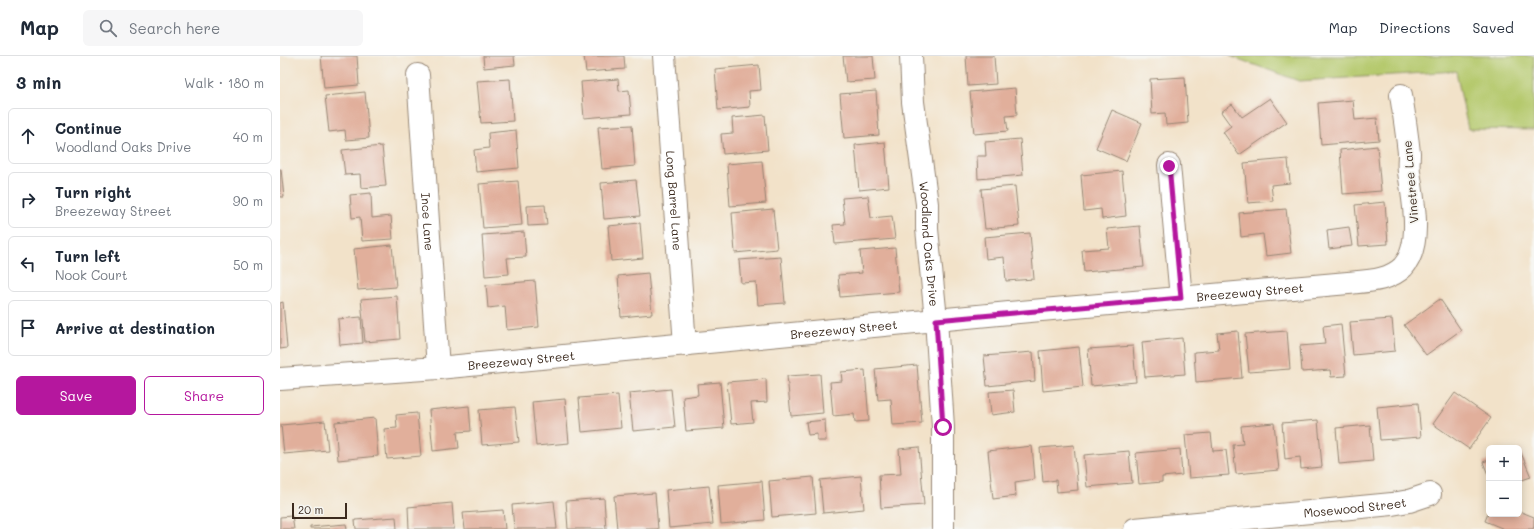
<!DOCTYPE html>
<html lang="en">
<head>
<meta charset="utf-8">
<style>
  body { margin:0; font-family:Mali,sans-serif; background:#f6f6f7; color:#1f2937 }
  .controls { position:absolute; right:12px; bottom:12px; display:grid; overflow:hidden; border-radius:6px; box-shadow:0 2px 10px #0003 }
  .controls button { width:36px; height:36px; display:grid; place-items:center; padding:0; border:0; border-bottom:1px solid #e0e1e3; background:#fff; color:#1f2937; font:20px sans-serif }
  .scale { position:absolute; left:12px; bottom:10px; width:55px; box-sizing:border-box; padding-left:4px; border:2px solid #3b2a1e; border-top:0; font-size:11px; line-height:14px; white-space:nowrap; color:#3b2a1e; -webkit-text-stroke:3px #f6f6f2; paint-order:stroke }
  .stop { position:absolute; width:12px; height:12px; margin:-9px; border:3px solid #b5179e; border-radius:50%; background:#fff }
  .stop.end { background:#b5179e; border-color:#fff; box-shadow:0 1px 4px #0008 }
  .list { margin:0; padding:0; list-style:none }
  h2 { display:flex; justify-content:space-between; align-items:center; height:52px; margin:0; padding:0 16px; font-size:17px }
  h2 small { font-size:13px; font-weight:400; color:#747a83 }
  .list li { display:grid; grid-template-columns:26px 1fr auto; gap:12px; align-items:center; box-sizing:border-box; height:56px; margin:0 8px 8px; padding:0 8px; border:1px solid #e0e1e3; border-radius:6px }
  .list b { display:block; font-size:15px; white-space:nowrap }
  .list p { margin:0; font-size:13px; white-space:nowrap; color:#747a83 }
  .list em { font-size:13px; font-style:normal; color:#747a83 }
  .actions { display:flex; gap:8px; padding:12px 16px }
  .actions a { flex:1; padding:9px 0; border:1px solid #b5179e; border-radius:6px; text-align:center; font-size:14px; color:#b5179e }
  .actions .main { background:#b5179e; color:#fff }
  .icon { flex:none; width:22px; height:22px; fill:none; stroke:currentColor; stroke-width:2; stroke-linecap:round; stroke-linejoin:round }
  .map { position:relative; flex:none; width:1254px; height:473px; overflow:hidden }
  header { display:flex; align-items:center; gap:24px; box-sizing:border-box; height:56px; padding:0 20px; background:#fff; border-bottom:1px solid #e0e1e3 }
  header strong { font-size:19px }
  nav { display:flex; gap:22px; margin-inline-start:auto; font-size:14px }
  .search { width:280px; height:36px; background:#f6f6f7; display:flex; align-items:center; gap:10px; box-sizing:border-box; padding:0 14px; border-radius:6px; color:#747a83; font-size:15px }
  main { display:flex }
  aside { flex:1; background:#fff }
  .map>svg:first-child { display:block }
  .green { fill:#b5c96d; stroke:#787a46 }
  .building { fill:#e1af9b }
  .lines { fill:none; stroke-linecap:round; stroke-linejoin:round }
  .minor-casing { stroke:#968674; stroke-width:24 }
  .minor { stroke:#fff; stroke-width:22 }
  .route { stroke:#b5179e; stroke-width:5 }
  .labels { text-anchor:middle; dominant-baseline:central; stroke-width:3.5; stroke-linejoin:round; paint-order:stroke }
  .street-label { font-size:12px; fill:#3b2a1e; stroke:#f6f6f2 }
</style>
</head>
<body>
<header>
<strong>Map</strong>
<div class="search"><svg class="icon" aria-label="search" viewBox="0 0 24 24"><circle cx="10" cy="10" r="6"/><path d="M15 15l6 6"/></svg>Search here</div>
<nav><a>Map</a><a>Directions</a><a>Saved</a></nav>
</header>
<main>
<aside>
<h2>3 min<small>Walk · 180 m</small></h2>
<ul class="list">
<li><svg class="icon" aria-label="ahead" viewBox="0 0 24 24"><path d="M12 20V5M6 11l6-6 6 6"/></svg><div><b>Continue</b><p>Woodland Oaks Drive</p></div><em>40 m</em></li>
<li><svg class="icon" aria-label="right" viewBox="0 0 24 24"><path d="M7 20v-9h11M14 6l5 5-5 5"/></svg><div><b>Turn right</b><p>Breezeway Street</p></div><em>90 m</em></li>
<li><svg class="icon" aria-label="left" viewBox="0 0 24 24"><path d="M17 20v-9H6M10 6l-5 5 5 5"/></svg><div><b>Turn left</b><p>Nook Court</p></div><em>50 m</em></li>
<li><svg class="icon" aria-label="arrive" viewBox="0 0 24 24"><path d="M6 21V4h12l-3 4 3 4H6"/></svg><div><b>Arrive at destination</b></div></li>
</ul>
<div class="actions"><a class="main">Save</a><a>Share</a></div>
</aside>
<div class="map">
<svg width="1254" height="473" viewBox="0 0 1254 473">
  <rect width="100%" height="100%" fill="#f6f6f2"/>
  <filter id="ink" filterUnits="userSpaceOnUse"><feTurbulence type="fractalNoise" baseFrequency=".025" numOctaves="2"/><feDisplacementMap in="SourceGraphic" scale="8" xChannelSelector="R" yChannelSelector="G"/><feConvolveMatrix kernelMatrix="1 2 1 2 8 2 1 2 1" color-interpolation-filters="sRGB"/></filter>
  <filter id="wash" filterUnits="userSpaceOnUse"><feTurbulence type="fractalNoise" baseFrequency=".012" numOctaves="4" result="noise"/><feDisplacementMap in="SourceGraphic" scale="16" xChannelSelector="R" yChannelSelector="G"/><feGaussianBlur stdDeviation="0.9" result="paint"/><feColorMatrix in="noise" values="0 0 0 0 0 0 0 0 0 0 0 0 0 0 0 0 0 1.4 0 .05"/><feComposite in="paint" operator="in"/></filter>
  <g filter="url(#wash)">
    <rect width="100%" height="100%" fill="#f2e2c9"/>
    <path class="green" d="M950 0H1254V74L1188 73 1176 15 1019 25Z"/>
    <g id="blocks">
      <path class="building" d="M41 0H77L79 29 44 32Z
        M203 0H234L235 9 204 12Z
        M304 0H344L345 13 306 16Z
        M563 0H593L595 24 566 26Z
        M686 0H714L716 28 688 30Z
        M479 9 481 34 469 35 470 51 438 54 435 13Z
        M905 21 908 67 886 69 885 57 872 58 870 23Z
        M230 23 233 65 201 67 197 25Z
        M338 23 339 35 349 34 351 58 304 62 301 26Z
        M735 32 737 59 726 60 728 75 694 78 690 36Z
        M596 35 599 79 564 82 560 38Z
        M85 36 89 82 66 84 65 74 49 76 45 40Z
        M990 42 1007 66 959 99 943 76 951 70 941 56 952 48 962 61Z
        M1073 44 1075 64 1097 62 1099 84 1041 89 1038 47Z
        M832 54 862 67 846 105 816 92Z
        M485 59 488 94 443 98 441 78 453 77 452 62Z
        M352 69 355 110 322 113 318 71Z
        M236 74 239 112 196 116 194 94 209 92 208 77Z
        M740 83 743 119 698 123 697 100H706L705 86Z
        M605 86 609 131 579 134 575 89Z
        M102 90 106 130 81 132 80 118 65 119 62 94Z
        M1097 90 1101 135 1063 138 1060 94Z
        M1008 103 1010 127 991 129 993 145 968 147 964 107Z
        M482 105 486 147 450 150 447 108Z
        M0 113H1L4 141H0Z
        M842 115 846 160 822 163 821 153 804 155 801 119Z
        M356 124 360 160 324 163 321 127Z
        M238 125 242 169 203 172 199 128Z
        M735 130 739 170 705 173 701 133Z
        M91 137 92 162 111 160 113 183 82 185 80 161 72 162 70 139Z
        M588 140 591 162 612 160 615 183 555 188 553 169 565 168 562 142Z
        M1105 146 1108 188 1079 190 1075 149Z
        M265 149 267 169 248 170 247 150Z
        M493 153 497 193 455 197 452 157Z
        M1006 153 1011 197 986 200 983 178 961 181 959 157Z
        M360 167 363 202 331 205 328 170Z
        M860 170 864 211 804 216 802 194 829 192 827 173Z
        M1069 171 1072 190 1049 193 1047 174Z
        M244 176 246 201 227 202 229 218 205 220 202 179Z
        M750 177 754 223 726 225 724 201 706 203 704 181Z
        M112 189 116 231 78 234 74 193Z
        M615 192 619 236 560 241 558 219 582 217 580 195Z
        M501 201 505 247 478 249 476 226 461 227 459 204Z
        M368 217 372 258 341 261 338 220Z
        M255 225 259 271 227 274 225 250 208 252 206 229Z
        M117 240 120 283 85 286 81 243Z
        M1160 243 1181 274 1146 299 1124 269Z
        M3 246 7 292 0 293V247Z
        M81 261 83 287 60 289 58 263Z
        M1112 263 1115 295 1073 299 1070 266Z
        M1061 268 1066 320 1051 321 1050 314 1022 316 1020 290 1045 288 1043 270Z
        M958 275 962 322 916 326 914 296 939 294 937 277Z
        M1007 275 1010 313 969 316 965 278Z
        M902 282 905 318 865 321 862 286Z
        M853 290 856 326 811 330 808 293Z
        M799 291 803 331 763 335 760 295Z
        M753 296 755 325 707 330 704 300Z
        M637 309 642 367 613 369 611 343 598 344 595 313Z
        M585 314 589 365 575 366 574 358 553 360 550 326 562 325 561 316Z
        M540 318 543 357 511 360 507 320Z
        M486 323 487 346 471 347 473 366 451 368 447 326Z
        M440 326 444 372 406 375 403 341 418 339 417 328Z
        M391 333 395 371 353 375 349 337Z
        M733 334 735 356 711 359 709 336Z
        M1175 337 1211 362 1189 393 1153 368Z
        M338 339 341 372 302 376 299 342Z
        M285 343 289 387 256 390 252 346Z
        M1138 347 1141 381 1100 384 1097 351Z
        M189 350 191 375 177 376 179 392 153 395 149 354Z
        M235 351 239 386 202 389 199 354Z
        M137 357 141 400 107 403 104 373 117 372 116 359Z
        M95 362 98 400 58 404 55 366Z
        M545 364 546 385H537V378L528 379 526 366Z
        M1038 364 1042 411 1021 413 1020 401 1005 403 1002 367Z
        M45 365 48 394 4 398 1 369Z
        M994 367 999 414 956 418 953 389 963 388 961 370Z
        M1090 369 1093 405 1059 408 1056 372Z
        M931 377 933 395 946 394 949 419 909 422 905 379Z
        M794 389 798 434 777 436 776 424 763 426 760 392Z
        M752 390 755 423 735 426 736 440 713 443 708 395Z
        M639 391 644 449 601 452 599 419 621 418 619 393Z
        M1239 392 1251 421 1239 425Z
        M900 393 902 419 882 421V426L859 428 856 397Z
        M849 395 852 427 807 431 804 399Z
        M1209 404V421L1203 406Z
        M581 420 584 453 543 457 540 424Z
        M533 421 536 457 492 461 489 425Z
        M482 425 485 464 441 468 438 429Z
        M429 430 433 468 389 472 386 434Z
        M375 437 378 473H337L334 440Z
        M324 442 326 473H288L286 445Z
        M274 445 277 473H234L232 449Z
        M172 447 174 473H129L128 451Z
        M223 454 225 473H185L183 457Z
        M1209 455V458H1239V455L1254 461V470L1253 473H1224L1205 465Z
        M12 460 14 473H0V461Z
        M116 461 117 473H76L75 464Z
        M66 468 67 473H30V471Z"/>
    </g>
  </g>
  <g filter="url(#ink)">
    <use href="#blocks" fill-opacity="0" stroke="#968674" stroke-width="1"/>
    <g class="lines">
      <defs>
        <g id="minor">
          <path id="s1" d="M384 0 405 289"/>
          <path id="s2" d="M631 0 633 46 647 148V173L656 263 663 371V473"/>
          <path id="s3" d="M138 19 158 312"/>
          <path d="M889 109 901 242"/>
          <path id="s4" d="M0 323 158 312 729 257 1068 227C1087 225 1109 225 1123 211 1143 189 1133 142 1129 116 1128 109 1129 103 1129 97 1127 78 1124 58 1121 39"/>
          <path id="s5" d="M855 473 1112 448 1129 445 1150 438"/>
        </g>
      </defs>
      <use href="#minor" class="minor-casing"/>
      <use href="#minor" class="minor"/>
    </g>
  </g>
  <g class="lines" filter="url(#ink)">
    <path class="route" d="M663 371 656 264 901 242 889 110"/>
  </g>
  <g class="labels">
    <g class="street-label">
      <text transform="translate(1130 126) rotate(-95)">Vinetree Lane</text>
      <text stroke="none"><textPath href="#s1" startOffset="145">Long Barrel Lane</textPath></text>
      <text stroke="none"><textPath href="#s3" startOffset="147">Ince Lane</textPath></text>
      <text stroke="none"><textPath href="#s2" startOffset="189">Woodland Oaks Drive</textPath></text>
      <text stroke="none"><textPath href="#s4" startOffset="974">Breezeway Street</textPath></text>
      <text stroke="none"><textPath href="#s4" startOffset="566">Breezeway Street</textPath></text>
      <text stroke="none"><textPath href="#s4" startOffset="242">Breezeway Street</textPath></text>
      <text stroke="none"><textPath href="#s5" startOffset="221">Mosewood Street</textPath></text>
    </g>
  </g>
</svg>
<div class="controls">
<button>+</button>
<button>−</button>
</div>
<div class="scale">20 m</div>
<div class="stop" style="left:663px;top:371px"></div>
<div class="stop end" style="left:889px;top:110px"></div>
</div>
</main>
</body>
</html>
